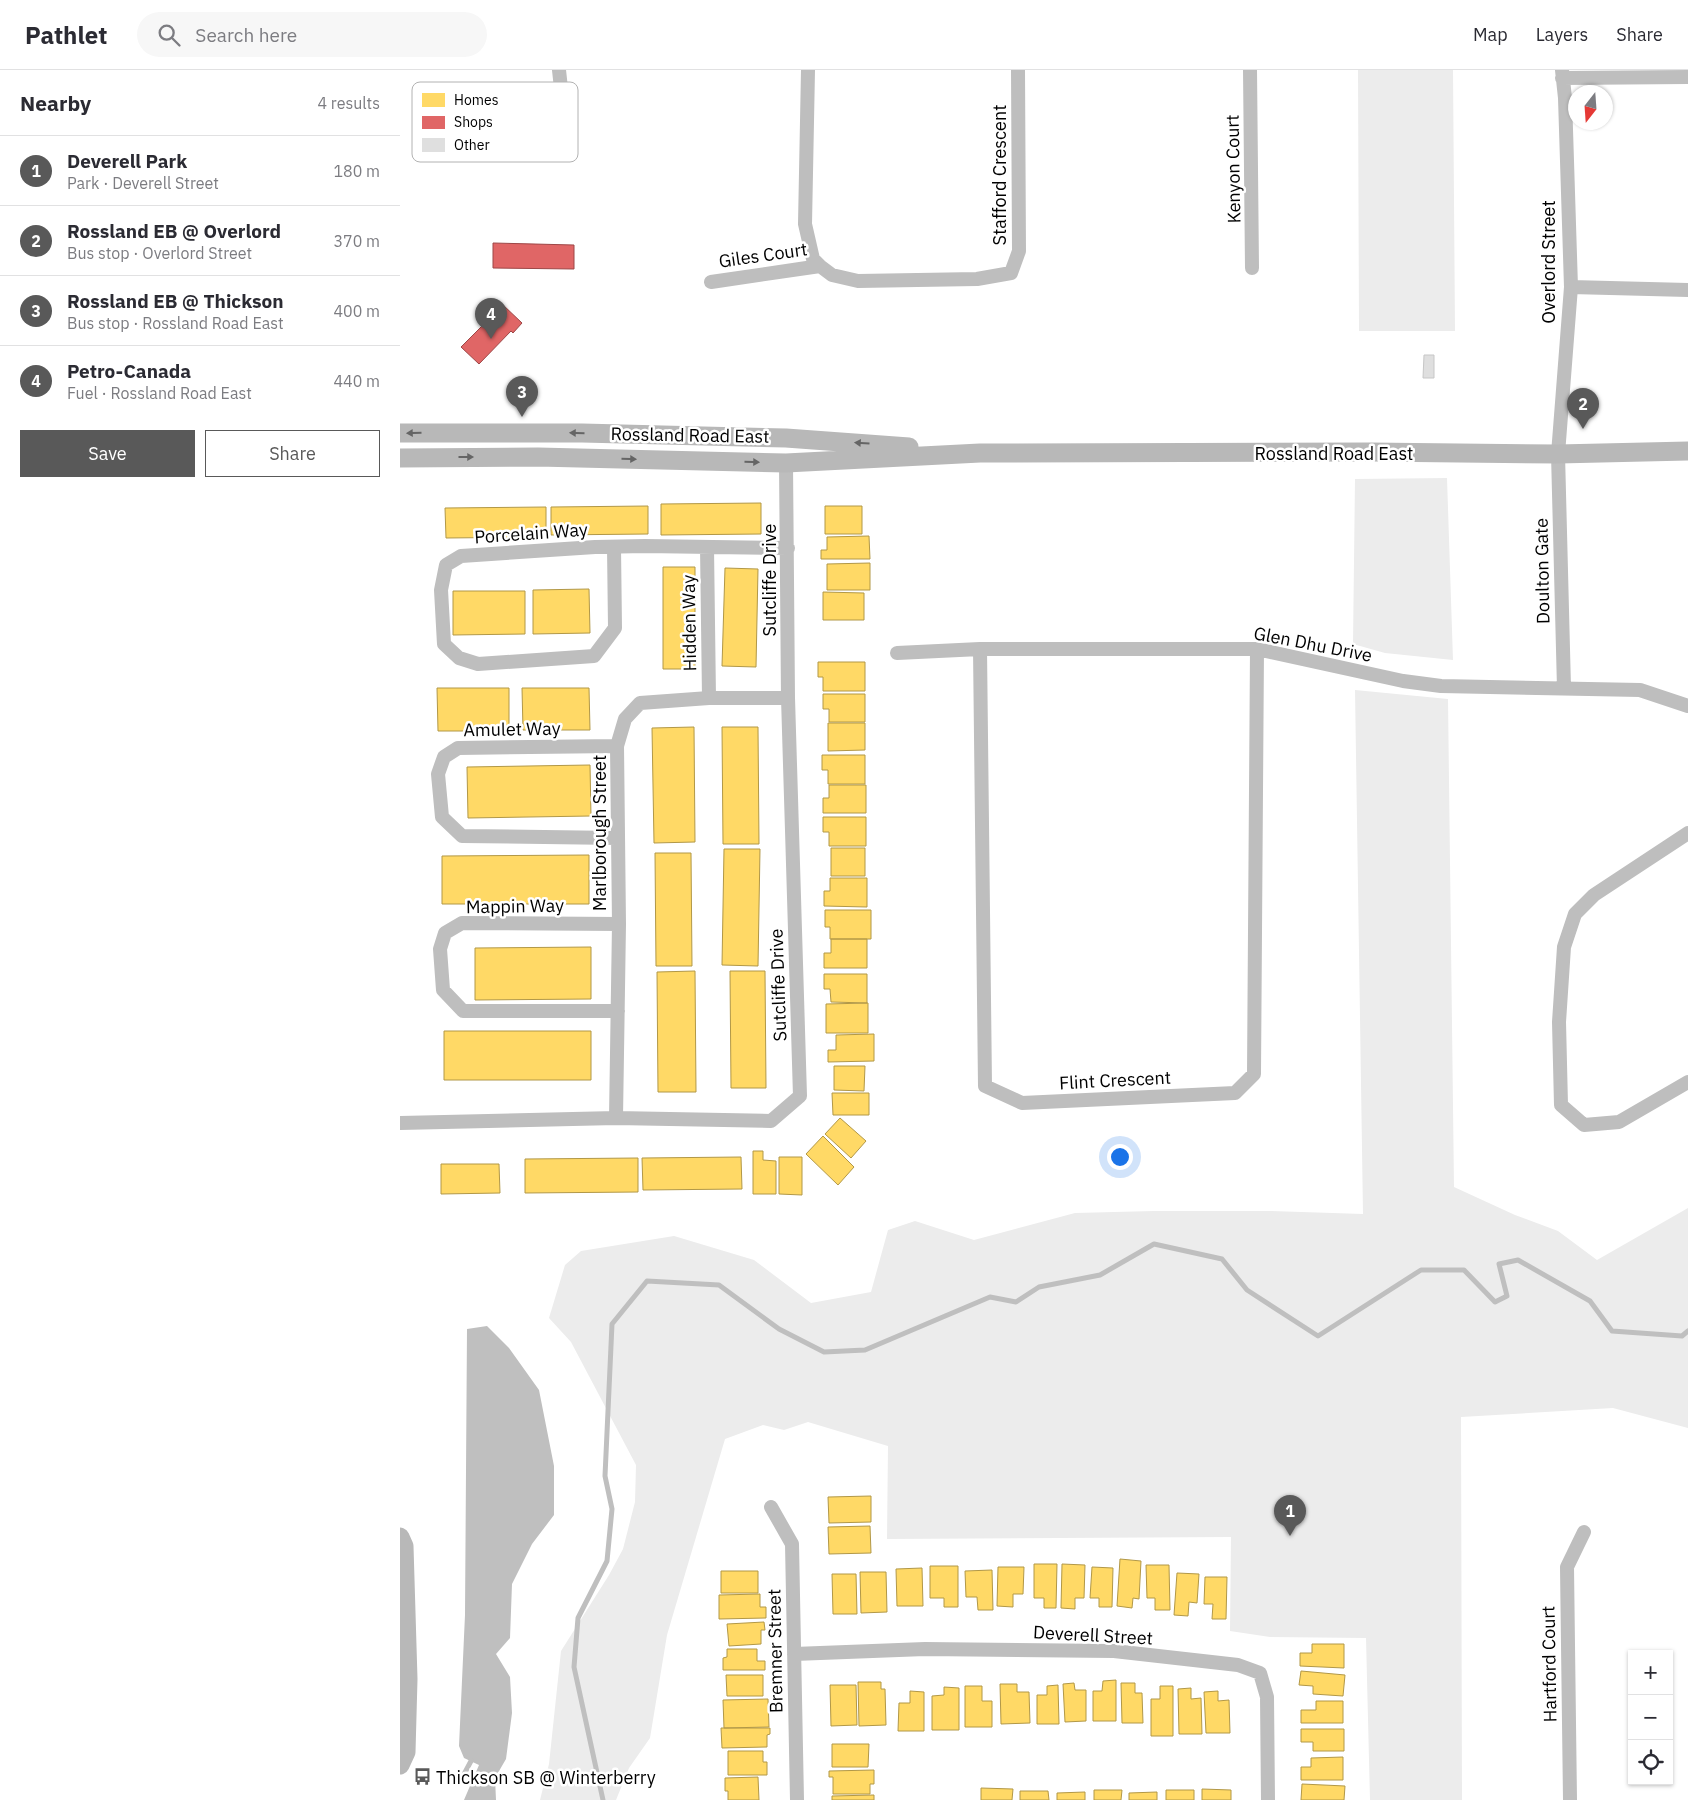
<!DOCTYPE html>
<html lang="en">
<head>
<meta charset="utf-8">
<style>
  body { margin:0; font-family:"IBM Plex Sans",sans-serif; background:#f7f7f7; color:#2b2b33 }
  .controls { position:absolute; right:15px; bottom:15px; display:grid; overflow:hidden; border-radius:0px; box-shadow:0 1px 4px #0004 }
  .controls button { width:45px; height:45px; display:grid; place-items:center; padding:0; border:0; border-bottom:1px solid #e1e1e2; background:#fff; color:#2b2b33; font:25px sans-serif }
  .compass { position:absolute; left:1168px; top:15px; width:45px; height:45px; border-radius:50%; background:#fff; box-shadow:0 1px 4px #0004; rotate:197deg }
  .you { position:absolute; left:719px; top:1086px; width:18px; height:18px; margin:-12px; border:4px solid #fff; border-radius:50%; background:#1a73e8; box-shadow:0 0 0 8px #1a73e833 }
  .badge { display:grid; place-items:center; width:32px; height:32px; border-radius:50%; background:#595959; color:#fff; font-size:16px; font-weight:700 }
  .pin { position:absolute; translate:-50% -41px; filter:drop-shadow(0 1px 2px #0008) }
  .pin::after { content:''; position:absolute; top:26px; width:18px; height:15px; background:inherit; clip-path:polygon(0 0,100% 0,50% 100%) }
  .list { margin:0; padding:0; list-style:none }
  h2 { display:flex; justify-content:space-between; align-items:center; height:65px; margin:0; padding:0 20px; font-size:21px }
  h2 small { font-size:16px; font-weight:400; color:#7c7c81 }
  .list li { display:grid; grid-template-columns:32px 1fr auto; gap:15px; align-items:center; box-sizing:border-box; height:70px; padding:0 20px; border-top:1px solid #e1e1e2 }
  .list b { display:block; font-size:19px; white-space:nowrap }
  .list p { margin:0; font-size:16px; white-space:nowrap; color:#7c7c81 }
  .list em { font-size:16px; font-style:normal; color:#7c7c81 }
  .actions { display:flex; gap:10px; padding:15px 20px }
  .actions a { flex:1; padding:11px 0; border:1px solid #595959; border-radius:0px; text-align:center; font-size:18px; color:#595959 }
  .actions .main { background:#595959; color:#fff }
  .icon { flex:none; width:28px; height:28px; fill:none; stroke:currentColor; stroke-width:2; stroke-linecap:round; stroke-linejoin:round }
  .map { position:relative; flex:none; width:1288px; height:1730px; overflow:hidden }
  header { display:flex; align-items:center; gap:30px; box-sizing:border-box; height:70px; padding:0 25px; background:#fff; border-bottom:1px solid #e1e1e2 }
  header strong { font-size:24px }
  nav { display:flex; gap:28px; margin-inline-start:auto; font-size:18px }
  .search { width:350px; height:45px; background:#f7f7f7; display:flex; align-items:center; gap:12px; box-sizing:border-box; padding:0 18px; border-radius:28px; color:#7c7c81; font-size:19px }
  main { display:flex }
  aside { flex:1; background:#fff }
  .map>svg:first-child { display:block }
  .green { fill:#ececec }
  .water { fill:#bfbfbf }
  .homes { fill:#ffd966; stroke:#b29847 }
  .shops { fill:#e06666; stroke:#9d4747 }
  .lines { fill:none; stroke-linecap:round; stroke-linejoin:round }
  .stream { stroke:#bfbfbf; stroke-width:5 }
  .building { fill:#dfdfdf; stroke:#c7c7c7 }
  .minor { stroke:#bebebe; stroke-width:14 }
  .secondary { stroke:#b8b8b8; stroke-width:19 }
  .oneway { fill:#656565 }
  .labels { text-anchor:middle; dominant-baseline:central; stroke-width:5; stroke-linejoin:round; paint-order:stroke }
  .street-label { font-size:18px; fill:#000; stroke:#fff }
  .poi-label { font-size:18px; fill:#000; stroke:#fff; text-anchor:start }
  .key { fill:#fff; stroke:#b2b2b2; stroke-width:1 }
  .key-label { font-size:14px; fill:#000 }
</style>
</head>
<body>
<header>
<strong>Pathlet</strong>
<div class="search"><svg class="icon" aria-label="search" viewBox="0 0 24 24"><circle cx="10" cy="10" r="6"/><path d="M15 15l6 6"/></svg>Search here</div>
<nav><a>Map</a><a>Layers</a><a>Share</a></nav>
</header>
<main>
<aside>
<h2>Nearby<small>4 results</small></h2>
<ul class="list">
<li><span class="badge">1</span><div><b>Deverell Park</b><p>Park · Deverell Street</p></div><em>180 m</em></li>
<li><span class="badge">2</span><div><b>Rossland EB @ Overlord</b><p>Bus stop · Overlord Street</p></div><em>370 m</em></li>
<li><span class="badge">3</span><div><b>Rossland EB @ Thickson</b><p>Bus stop · Rossland Road East</p></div><em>400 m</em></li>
<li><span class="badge">4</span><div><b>Petro-Canada</b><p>Fuel · Rossland Road East</p></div><em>440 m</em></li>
</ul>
<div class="actions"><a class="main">Save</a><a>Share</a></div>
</aside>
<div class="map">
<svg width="1288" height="1730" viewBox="0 0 1288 1730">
  <rect width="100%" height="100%" fill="#fff"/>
  <path class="green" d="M958 0H1053L1055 261H959Z
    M1047 408 1053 590 985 583 953 574 955 409Z
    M955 620 1048 629 1054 1117 1115 1145 1158 1161 1197 1190 1288 1138V1358L1213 1338 1061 1347 1062 1730H970L966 1568 870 1567 830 1561 831 1467 487 1469 488 1376 408 1352 384 1360 363 1355 325 1369 267 1565 250 1668 229 1698 216 1730H140L149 1694 161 1581 209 1505 223 1479 235 1432 236 1395 171 1272 149 1248 165 1195 181 1181 274 1166 354 1190 411 1233 471 1222 488 1160 515 1151 574 1170 675 1143 754 1141H871L963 1144Z"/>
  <path class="water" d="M87 1256 109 1278 139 1320 154 1396V1445L132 1474 112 1514 110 1568 96 1584 110 1607 112 1643 106 1689 95 1708 96 1730H64L79 1695 64 1688 59 1676 65 1545 67 1259Z"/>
  <path class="homes" d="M361 433V464L261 465V434Z
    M248 436V464L151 465V437Z
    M425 436H462V464H425Z
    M146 437V467L46 468 45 438Z
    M469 466 470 489H421V480H427V467Z
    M470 493V520H427V494Z
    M263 497H295V599H263Z
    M325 498 358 499 356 597 322 596Z
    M189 519 190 563 133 564V520Z
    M53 521H125V564L53 565Z
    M423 522 464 523V550H423Z
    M418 592H465V621H423V607H418Z
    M37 618H109V661H38Z
    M122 618H189L190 660H123Z
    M423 624H465V652H429V639H423Z
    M428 653H465V680L428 681Z
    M294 657 295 772 254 773 252 658Z
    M322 657H358L359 774H323Z
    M422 685H465V714H428V700H422Z
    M190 695 191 746 68 748 67 697Z
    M429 715H466V743H423V728H429Z
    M423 747H466V776H429V762H423Z
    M431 778H465V806H431Z
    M324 779H360L358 896 322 895Z
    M255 783H291L292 896H256Z
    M189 785V834H42V786Z
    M430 808H467V837L424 836V821H430Z
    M425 840H471V869H430V857H425Z
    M431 869H467V898H424V883H431Z
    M191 877V929L75 930V878Z
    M295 901 296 1022H258L257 902Z
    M330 901H365L366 1018H331Z
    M424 904H467V933L431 932 430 919H424Z
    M468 933V963H426V934Z
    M44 961H191V1010H44Z
    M474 964V991L428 992V980H436V965Z
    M434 996H465L464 1021 434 1020Z
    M432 1023H469V1045H433Z
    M440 1048 466 1071 451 1088 425 1064Z
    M423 1066 454 1097 438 1115 406 1084Z
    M353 1081H363V1090L376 1091V1124H353Z
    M341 1087 342 1119 243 1120 242 1088Z
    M379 1087H402V1125L379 1124Z
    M238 1088V1122L125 1123V1089Z
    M41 1094H99L100 1123 41 1124Z
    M471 1426V1452L429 1453 428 1427Z
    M470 1456 471 1483 429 1484 428 1457Z
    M720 1489 741 1491 739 1529 733 1528 732 1538 717 1536Z
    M634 1494H657L656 1538H644V1528H634Z
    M662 1494 685 1495 684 1528H675V1539L661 1538Z
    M746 1495H769L770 1540H755V1528H747Z
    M530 1496H558V1537H544V1528H530Z
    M598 1497H624L623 1524H613V1537L597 1536Z
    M692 1497 713 1498 712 1537H699V1528H690Z
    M522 1498 523 1536H497L496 1499Z
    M592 1500 593 1540H578L577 1527H566L565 1501Z
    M321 1501H358V1523H321Z
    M460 1502H486L487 1542 461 1543Z
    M777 1503 799 1504 797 1533 789 1532 788 1546 774 1545Z
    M432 1504H456L457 1544H433Z
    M805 1507H827L826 1549H812L813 1534H804Z
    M360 1524V1537H366V1548L319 1549V1525Z
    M364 1552 365 1560H361V1574L329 1576 327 1554Z
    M912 1574H944V1598L900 1596V1583H912Z
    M327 1579H357V1591H365V1600H323V1588L327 1587Z
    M901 1601 945 1605 943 1626 913 1624V1616L899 1615Z
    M326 1605H363V1626H327Z
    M716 1610V1651H693V1621H702L703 1611Z
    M458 1612H481V1619H485L486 1655 459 1656Z
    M674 1613 675 1620H686V1651L665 1652 663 1614Z
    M721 1613H735V1623H742L743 1653H722Z
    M600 1614H617V1622H629L630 1653 601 1654Z
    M430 1615H456L457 1655 431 1656Z
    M658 1615 659 1654H637V1625H647V1616Z
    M565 1616H582V1631H592V1657H565Z
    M760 1616H773V1666H751V1629H760Z
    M544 1617 559 1618V1660H532V1626L544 1625Z
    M791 1618V1629L801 1628 802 1664H779L778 1619Z
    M510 1621 524 1622V1661H498L499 1633H510Z
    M818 1621V1631L829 1630 830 1663H806L804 1622Z
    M368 1629 369 1657 324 1658 323 1630Z
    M916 1631H943V1653H901V1640H916Z
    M321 1658H370V1664L367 1665V1677L322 1678Z
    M901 1659H944V1681H913V1672H901Z
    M432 1674H469L468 1697H432Z
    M328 1681H363V1692H367V1705H328Z
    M943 1687V1710H901V1697H911V1688Z
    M474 1700V1714H470V1724H433V1707H429V1701Z
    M358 1707 359 1730H328V1721H325V1708Z
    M902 1714 945 1716 944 1730H901Z
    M581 1718 613 1719 612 1730H581Z
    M802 1719 831 1720V1730H802Z
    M694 1720H722L721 1730H694Z
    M766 1720H794V1730H766Z
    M620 1721H648L649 1730H620Z
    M685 1722V1730H657V1723Z
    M757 1722V1730H729V1723Z
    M474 1725V1730H432V1726Z"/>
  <path class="shops" d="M93 173 174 175V199L93 198Z
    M102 234 122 253 113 263 111 261 79 294 61 277 94 244 93 243Z"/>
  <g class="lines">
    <path class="stream" d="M62 1708 71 1691
      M203 1730 174 1597 178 1548 207 1491 212 1439 205 1406 212 1254 247 1211 319 1215 379 1259 424 1282 465 1280 590 1227 616 1232 639 1217 700 1205 754 1174 822 1189 847 1220 918 1266 1021 1200H1064L1095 1232 1107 1226 1099 1194 1118 1190 1190 1231 1212 1261 1282 1266 1288 1261"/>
  </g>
  <path class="building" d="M1024 285H1034V308H1023Z"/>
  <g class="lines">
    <path class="minor" d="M159 0 164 46
      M408 0 405 154 413 189 420 196 432 205 458 211 577 209 611 203 619 181 618 0
      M850 0 852 198
      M1162 0 1165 28 1171 217 1158 384 1164 618
      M1162 8 1288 7
      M311 212 420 196
      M1171 217 1288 220
      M214 477 215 558 194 586 78 594 59 588 44 574 41 520 46 495 61 486 195 477 245 476 388 478
      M307 477 309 628
      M580 579 585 1016 622 1033 835 1023 854 1004 857 579
      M497 583 580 579H857L1003 611 1041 616 1240 620 1288 636
      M1288 763 1194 825 1175 844 1164 877 1159 952 1161 1035 1184 1055 1219 1052 1288 1012
      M217 768 62 766 42 747 38 704 44 687 58 678 217 676
      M218 941H63L43 920 40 879 45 863 62 853 219 854
      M216 1048 219 854 217 676 225 649 240 633 309 628H388
      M0 1053 216 1048 371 1051 400 1026 388 628 386 393
      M371 1437 392 1474 397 1730
      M394 1584 525 1579 714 1581 838 1595 860 1603 867 1627 868 1730
      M1170 1730 1167 1497 1184 1462"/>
    <path class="secondary" d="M0 363H182L386 368 509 377
      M0 388 138 387 386 393 580 383 970 382 1158 384 1288 381
      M0 1467 4 1476 8 1609 6 1682 0 1695"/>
  </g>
  <defs><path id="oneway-solid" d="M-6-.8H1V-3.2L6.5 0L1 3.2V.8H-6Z" transform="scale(1.25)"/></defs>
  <g class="oneway">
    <use href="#oneway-solid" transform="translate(14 363) rotate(178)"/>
    <use href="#oneway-solid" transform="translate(177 363) rotate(-179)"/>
    <use href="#oneway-solid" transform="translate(462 373) rotate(-176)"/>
    <use href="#oneway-solid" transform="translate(66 387)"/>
    <use href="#oneway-solid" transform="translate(229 389) rotate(1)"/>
    <use href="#oneway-solid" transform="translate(352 392) rotate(1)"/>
  </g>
  <defs>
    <symbol id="bus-bare" viewBox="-9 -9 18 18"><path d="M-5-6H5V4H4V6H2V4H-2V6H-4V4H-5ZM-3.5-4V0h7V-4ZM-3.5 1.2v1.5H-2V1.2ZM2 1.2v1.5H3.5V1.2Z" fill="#595959" stroke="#fff" stroke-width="2.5" paint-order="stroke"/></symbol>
  </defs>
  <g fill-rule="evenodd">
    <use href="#bus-bare" x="10" y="1694" width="25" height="25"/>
  </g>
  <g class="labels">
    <g class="street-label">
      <text transform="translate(833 99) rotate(-91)">Kenyon Court</text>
      <text transform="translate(599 105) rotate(-90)">Stafford Crescent</text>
      <text transform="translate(363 185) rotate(-8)">Giles Court</text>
      <text transform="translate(1148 192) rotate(-90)">Overlord Street</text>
      <text transform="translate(290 365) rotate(1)">Rossland Road East</text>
      <text x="934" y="383">Rossland Road East</text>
      <text transform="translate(131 463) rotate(-4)">Porcelain Way</text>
      <text transform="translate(1142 501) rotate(-91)">Doulton Gate</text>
      <text transform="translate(369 510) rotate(-90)">Sutcliffe Drive</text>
      <text transform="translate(289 553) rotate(-91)">Hidden Way</text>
      <text transform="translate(913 574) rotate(11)">Glen Dhu Drive</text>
      <text transform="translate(112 659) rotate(-1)">Amulet Way</text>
      <text transform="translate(199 763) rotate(-90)">Marlborough Street</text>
      <text transform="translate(115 836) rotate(-1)">Mappin Way</text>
      <text transform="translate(378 915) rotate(-92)">Sutcliffe Drive</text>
      <text transform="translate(715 1010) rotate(-3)">Flint Crescent</text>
      <text transform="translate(693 1565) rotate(3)">Deverell Street</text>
      <text transform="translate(375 1581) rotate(-91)">Bremner Street</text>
      <text transform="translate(1149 1594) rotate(-91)">Hartford Court</text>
    </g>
    <g class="poi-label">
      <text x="36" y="1707">Thickson SB @ Winterberry</text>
    </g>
  </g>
  <rect x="12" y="12" width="166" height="80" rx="8" class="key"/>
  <rect x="22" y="23" width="23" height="14" fill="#ffd966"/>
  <rect x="22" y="46" width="23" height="13" fill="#e06666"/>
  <rect x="22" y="68" width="23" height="14" fill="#dfdfdf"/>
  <g class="key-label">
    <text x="54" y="35">Homes</text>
    <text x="54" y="57">Shops</text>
    <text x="54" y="80">Other</text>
  </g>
</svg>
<div class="controls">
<button>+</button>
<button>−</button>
<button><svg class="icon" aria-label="locate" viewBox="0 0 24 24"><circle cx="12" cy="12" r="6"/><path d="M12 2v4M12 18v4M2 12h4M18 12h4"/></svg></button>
</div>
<svg class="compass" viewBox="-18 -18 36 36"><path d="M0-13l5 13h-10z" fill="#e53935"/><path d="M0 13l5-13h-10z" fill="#7c7c81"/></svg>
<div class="you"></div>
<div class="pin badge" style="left:890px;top:1466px">1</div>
<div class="pin badge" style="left:1183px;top:359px">2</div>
<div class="pin badge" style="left:122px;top:347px">3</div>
<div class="pin badge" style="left:91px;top:269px">4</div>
</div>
</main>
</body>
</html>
